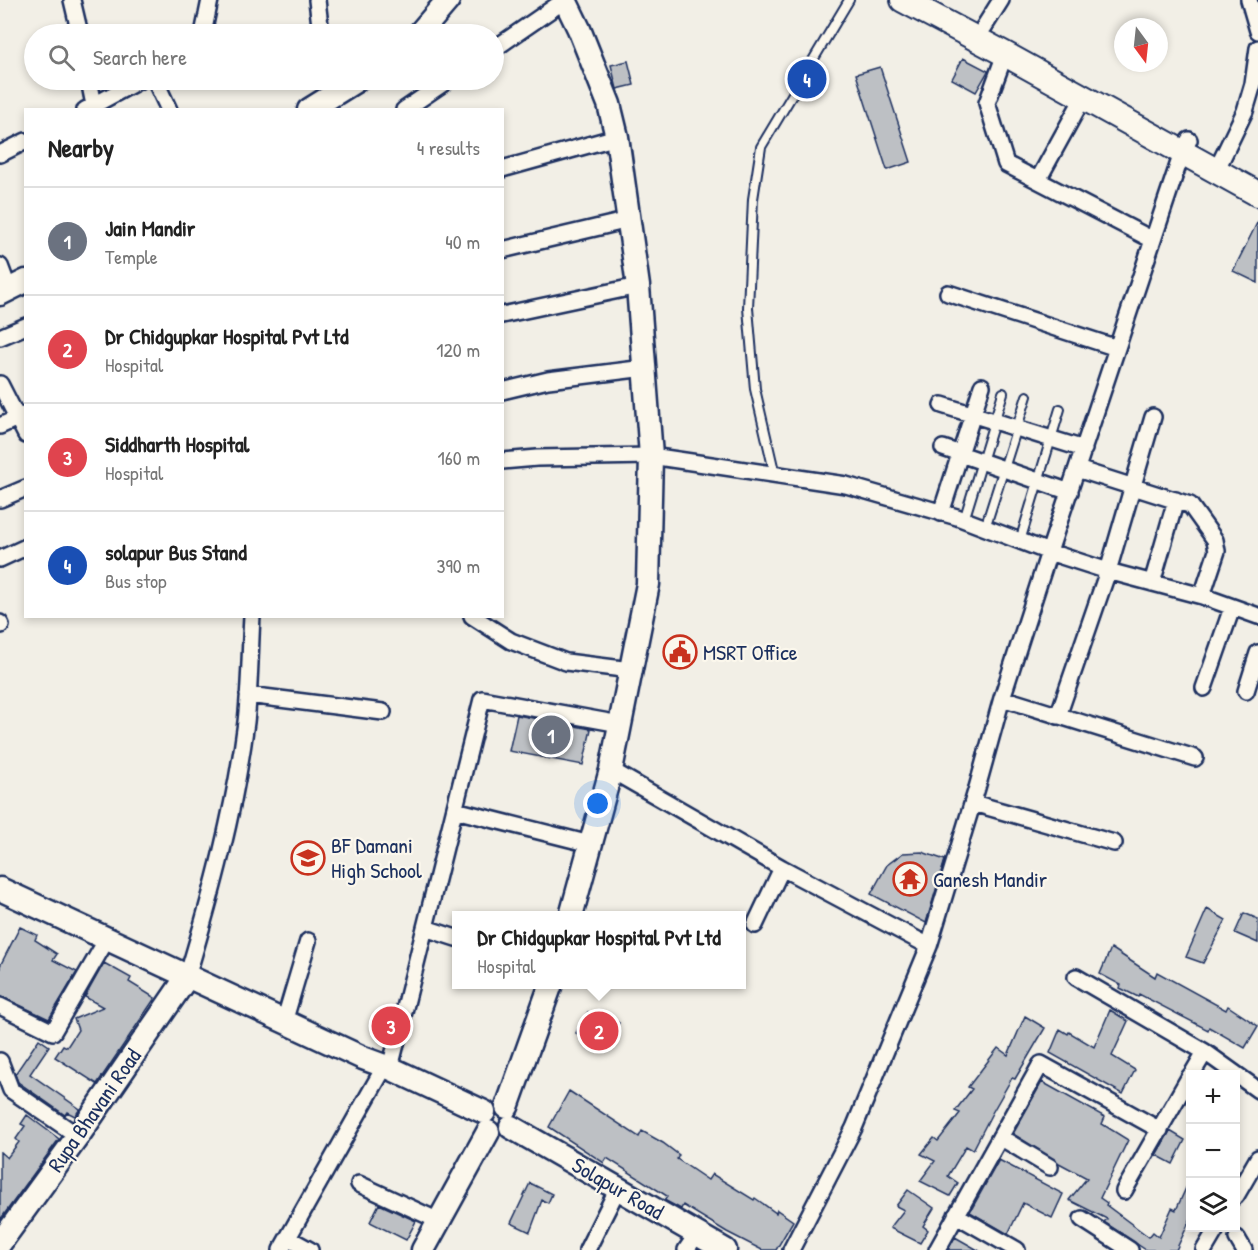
<!DOCTYPE html>
<html lang="en">
<head>
<meta charset="utf-8">
<style>
  body { margin:0; font-family:"Patrick Hand",sans-serif; background:#f6f6f6; color:#222 }
  .controls { position:absolute; right:18px; bottom:18px; display:grid; overflow:hidden; border-radius:0px; box-shadow:0 3px 9px #0003 }
  .controls button { width:54px; height:54px; display:grid; place-items:center; padding:0; border:0; border-bottom:2px solid #e0e0e0; background:#fff; color:#222; font:30px sans-serif }
  .compass { position:absolute; left:1114px; top:18px; width:54px; height:54px; border-radius:50%; background:#fff; box-shadow:0 3px 9px #0003; rotate:165deg }
  .you { position:absolute; left:598px; top:804px; width:21px; height:21px; margin:-15px; border:4px solid #fff; border-radius:50%; background:#1a73e8; box-shadow:0 0 0 9px #1a73e833 }
  .badge { display:grid; place-items:center; width:39px; height:39px; border-radius:50%; background:#0f766e; color:#fff; font-size:20px; font-weight:700 }
  .pin { position:absolute; translate:-50% -50%; border:3px solid #fff; box-shadow:0 2px 6px #0006 }
  .popup { position:absolute; left:452px; top:911px; width:294px; height:78px; box-sizing:border-box; display:grid; place-content:center; border-radius:0px; background:#fff; filter:drop-shadow(0 2px 4px #0005); font-size:20px; white-space:nowrap; color:#767676 }
  .popup b { font-size:22px; color:#222 }
  .popup::after { content:''; position:absolute; left:50%; top:100%; margin-left:-12px; border:12px solid transparent; border-top-color:#fff }
  .list { margin:0; padding:0; list-style:none }
  h2 { display:flex; justify-content:space-between; align-items:center; height:78px; margin:0; padding:0 24px; font-size:26px }
  h2 small { font-size:20px; font-weight:400; color:#767676 }
  .list li { display:grid; grid-template-columns:39px 1fr auto; gap:18px; align-items:center; box-sizing:border-box; height:108px; padding:0 24px; border-top:2px solid #e0e0e0 }
  .list b { display:block; font-size:22px; white-space:nowrap }
  .list p { margin:0; font-size:20px; white-space:nowrap; color:#767676 }
  .list em { font-size:20px; font-style:normal; color:#767676 }
  .icon { flex:none; width:33px; height:33px; fill:none; stroke:currentColor; stroke-width:2; stroke-linecap:round; stroke-linejoin:round }
  .map { position:relative; flex:none; width:1258px; height:1250px; overflow:hidden }
  .search { position:absolute; background:#fff; box-shadow:0 3px 9px #0003; left:24px; top:24px; width:480px; height:66px; display:flex; align-items:center; gap:15px; box-sizing:border-box; padding:0 21px; border-radius:33px; color:#767676; font-size:22px }
  .panel { position:absolute; background:#fff; box-shadow:0 3px 9px #0003; left:24px; top:108px; width:480px; height:510px; border-radius:0px }
  .map>svg:first-child { display:block }
  .building { fill:#bdc0c4; stroke:#1b2f5e; stroke-width:1.5 }
  .lines { fill:none; stroke-linecap:round; stroke-linejoin:round }
  .lane-casing { stroke:#1b2f5e; stroke-width:12 }
  .street-casing { stroke:#1b2f5e; stroke-width:20 }
  .secondary-casing { stroke:#1b2f5e; stroke-width:27 }
  .primary-casing { stroke:#1b2f5e; stroke-width:28 }
  .lane { stroke:#fbf7ec; stroke-width:8 }
  .street { stroke:#fbf7ec; stroke-width:15 }
  .secondary { stroke:#fbf7ec; stroke-width:22 }
  .primary { stroke:#fbf7ec; stroke-width:24 }
  .labels { text-anchor:middle; dominant-baseline:central; stroke-width:4.5; stroke-linejoin:round; paint-order:stroke }
  .poi-label { font-size:22px; fill:#1b2f5e; stroke:#fbf7ec; text-anchor:start }
  .street-label { font-size:22px; fill:#1b2f5e; stroke:#fbf7ec }
</style>
</head>
<body>
<div class="map">
<svg width="1258" height="1250" viewBox="0 0 1258 1250">
  <rect width="100%" height="100%" fill="#f2efe6"/>
  <filter id="ink" filterUnits="userSpaceOnUse"><feTurbulence type="fractalNoise" baseFrequency=".0167" numOctaves="2"/><feDisplacementMap in="SourceGraphic" scale="12" xChannelSelector="R" yChannelSelector="G"/><feConvolveMatrix kernelMatrix="1 2 1 2 8 2 1 2 1" color-interpolation-filters="sRGB"/></filter>
  <g filter="url(#ink)">
    <path class="building" d="M963 58 988 71 976 92 952 79Z
      M628 61 634 85 617 89 611 65Z
      M880 67 911 162 887 170 856 74Z
      M1258 221V283L1233 271Z
      M517 715 591 729 583 765 509 751Z
      M922 852 945 860 926 923 871 894 887 865 903 853Z
      M1207 909 1226 920 1203 963 1186 957Z
      M1244 913 1258 919V943L1235 933Z
      M20 927 37 935 35 940 57 954 53 960 77 972 49 1019 0 996V966Z
      M1111 948 1155 977 1157 972 1226 1010 1228 1006 1258 1026 1245 1048 1209 1027 1208 1030 1139 994 1138 997 1120 988 1121 985 1100 974Z
      M104 963 131 978 129 982 155 998 97 1084 55 1057 63 1045 67 1047 78 1030 74 1019 103 1007 85 997Z
      M385 1009 394 1011 388 1038 378 1035Z
      M1110 1010 1128 1021 1112 1056 1135 1070 1123 1094 1050 1053 1060 1029 1068 1034 1069 1032 1094 1047Z
      M588 1012 602 1019 604 1015 619 1023 604 1049 576 1033Z
      M1025 1016 1045 1028 1015 1079 1012 1078 992 1113 973 1150 966 1146 948 1176 958 1183 950 1196 920 1181 935 1161 921 1154 934 1138 938 1141 960 1113 955 1111 972 1089 968 1087 998 1048 1008 1055Z
      M39 1039 49 1046 30 1074 80 1109 75 1116 67 1112 65 1115 18 1082 15 1074Z
      M1042 1082 1105 1117 1102 1124 1128 1140 1100 1198 1107 1203 1106 1205 1149 1237 1153 1232 1159 1237 1172 1208 1176 1210 1191 1177V1218L1176 1250H1146L1104 1222 1107 1219 1069 1200 1087 1178 1059 1163 1013 1134Z
      M569 1091 639 1137 642 1131 663 1143 679 1155 677 1159 708 1180 712 1174 754 1200 755 1198 776 1213 777 1210 793 1221 776 1250H762L727 1232 683 1205 681 1209 664 1200 667 1196 607 1158 604 1163 549 1127Z
      M27 1115 59 1139 0 1220V1152L7 1158 19 1142 16 1139 25 1126 21 1124Z
      M1170 1131 1185 1140 1173 1164 1156 1155Z
      M999 1160 1063 1194 1052 1218 1023 1203 1008 1234 970 1212Z
      M530 1183 552 1194 548 1203 542 1200 530 1232 511 1223Z
      M908 1190 934 1208 923 1226 928 1230 920 1243 890 1228 904 1210 896 1206Z
      M379 1204 416 1221 406 1240 370 1222Z
      M955 1237 978 1250H948Z"/>
    <g class="lines">
      <defs>
        <path id="lane" d="M775 475 755 389 748 308 753 199 761 147 849 0
          M964 520 1003 393
          M985 528 1027 396
          M1020 541 1060 409"/>
        <path id="street" d="M72 0 80 34
          M317 0 321 34
          M1249 0 1258 31
          M984 27 1001 0
          M203 34 210 0
          M494 49 565 0
          M1005 54 987 103 1006 164 1153 240
          M89 80 94 105
          M155 80 169 110
          M85 110 140 80
          M404 110 448 80
          M0 154 26 141
          M502 169 617 137
          M1216 171 1245 111 1253 84 1258 48
          M1038 180 1083 98
          M502 250 629 220
          M0 266 9 290
          M948 293 1117 348
          M502 315 638 286
          M0 337 26 326
          M0 384 26 435
          M502 391 548 380 645 368
          M942 405 1084 449
          M0 426 26 414
          M943 448 1070 492
          M502 461 537 458 651 456 846 485 957 517 1049 552 1108 571 1202 596 1258 616
          M1077 469 1190 505 1215 540 1217 551 1202 596
          M0 499 26 488
          M941 513 982 386
          M0 559 26 547
          M1152 583 1176 500
          M472 616 511 641 566 662 631 670
          M0 623 1 625
          M1204 688 1232 608
          M1246 691 1258 653
          M248 695 383 712
          M1002 698 1195 758
          M1058 716 1108 571 1153 417
          M611 770 782 868 929 946
          M973 803 1114 843
          M455 810 590 844
          M755 925 782 868
          M425 928 456 938
          M187 977C212 894 235 809 246 722 250 687 250 651 252 616
          M1076 977 1205 1052 1192 1074
          M0 1006 53 1032 107 939
          M284 1022 308 941
          M1205 1052 1258 1090
          M0 1061 11 1090 78 1136
          M390 1068 482 699 620 724
          M1000 1137 1050 1167
          M359 1184 439 1221
          M1124 1191 1190 1076
          M1236 1196 1258 1158
          M956 1215 1017 1250
          M1082 1219 1130 1250
          M288 1238 310 1250
          M1237 1238 1244 1250
          M281 1250 385 1066
          M587 1250 618 1188
          M686 1250 697 1234
          M791 1250 854 1128 929 946 977 788 1002 698 1049 552 1182 153 1189 140
          M937 1250 1041 1064 1160 1130
          M1204 1250 1217 1228"/>
        <path id="secondary" d="M565 0 579 29 609 104 617 137 638 286 651 456 648 584 611 770 571 916
          M419 34 448 0
          M309 110 357 80
          M0 294 26 281
          M0 889 363 1058 390 1068 484 1112
          M507 1107 551 984
          M511 1127 725 1250
          M0 1243 78 1136 187 977
          M423 1250 488 1132"/>
        <path id="primary" d="M903 0 1005 54 1258 194"/>
      </defs>
      <use href="#lane" class="lane-casing"/>
      <use href="#street" class="street-casing"/>
      <use href="#secondary" class="secondary-casing"/>
      <use href="#primary" class="primary-casing"/>
      <use href="#lane" class="lane"/>
      <use href="#street" class="street"/>
      <use href="#secondary" class="secondary"/>
      <use href="#primary" class="primary"/>
    </g>
  </g>
  <defs>
    <symbol id="civic-ring" viewBox="-11 -11 22 22"><circle r="9.5" fill="#fbf7ec" stroke="#c8321e" stroke-width="1.5"/><path d="M-.6-6.5H3V-4.5H.6V-3L4-1V1h2V6H-6V1h2V-1L-.6-3ZM-1.2 2.5V6h2.4V2.5Z" fill="#c8321e"/></symbol>
    <symbol id="university-ring" viewBox="-11 -11 22 22"><circle r="9.5" fill="#fbf7ec" stroke="#c8321e" stroke-width="1.5"/><path d="M0-5L7-2L0 1L-7-2ZM-4 1L0 2.5L4 1V4Q0 6-4 4Z" fill="#c8321e"/></symbol>
    <symbol id="temple-ring" viewBox="-11 -11 22 22"><circle r="9.5" fill="#fbf7ec" stroke="#c8321e" stroke-width="1.5"/><path d="M0-6L5-2H3V0L6.5 2.5H4V6H1.5V3h-3V6H-4V2.5H-6.5L-3 0V-2H-5Z" fill="#c8321e"/></symbol>
  </defs>
  <g fill-rule="evenodd">
    <use href="#civic-ring" x="661" y="633" width="38" height="38"/>
    <use href="#university-ring" x="289" y="839" width="38" height="38"/>
    <use href="#temple-ring" x="891" y="860" width="38" height="38"/>
  </g>
  <g class="labels">
    <g class="poi-label">
      <text x="703" y="652">MSRT Office</text>
      <text x="331" y="845">BF Damani<tspan x="331" dy="25">High School</tspan></text>
      <text x="933" y="879">Ganesh Mandir</text>
    </g>
    <g class="street-label">
      <text transform="translate(94 1110) rotate(-55)">Rupa Bhavani Road</text>
      <text transform="translate(618 1188) rotate(30)">Solapur Road</text>
    </g>
  </g>
</svg>
<div class="controls">
<button>+</button>
<button>−</button>
<button><svg class="icon" aria-label="layers" viewBox="0 0 24 24"><path d="M12 4l9 5-9 5-9-5zM3 14l9 5 9-5"/></svg></button>
</div>
<svg class="compass" viewBox="-18 -18 36 36"><path d="M0-13l5 13h-10z" fill="#e53935"/><path d="M0 13l5-13h-10z" fill="#767676"/></svg>
<div class="you"></div>
<div class="pin badge" style="left:551px;top:735px;background:#6b7280">1</div>
<div class="pin badge" style="left:599px;top:1031px;background:#e0444e">2</div>
<div class="popup"><b>Dr Chidgupkar Hospital Pvt Ltd</b>Hospital</div>
<div class="pin badge" style="left:391px;top:1026px;background:#e0444e">3</div>
<div class="pin badge" style="left:807px;top:79px;background:#1a4fb4">4</div>
<div class="search"><svg class="icon" aria-label="search" viewBox="0 0 24 24"><circle cx="10" cy="10" r="6"/><path d="M15 15l6 6"/></svg>Search here</div>
<section class="panel">
<h2>Nearby<small>4 results</small></h2>
<ul class="list">
<li><span class="badge" style="background:#6b7280">1</span><div><b>Jain Mandir</b><p>Temple</p></div><em>40 m</em></li>
<li><span class="badge" style="background:#e0444e">2</span><div><b>Dr Chidgupkar Hospital Pvt Ltd</b><p>Hospital</p></div><em>120 m</em></li>
<li><span class="badge" style="background:#e0444e">3</span><div><b>Siddharth Hospital</b><p>Hospital</p></div><em>160 m</em></li>
<li><span class="badge" style="background:#1a4fb4">4</span><div><b>solapur Bus Stand</b><p>Bus stop</p></div><em>390 m</em></li>
</ul>
</section>
</div>
</body>
</html>
